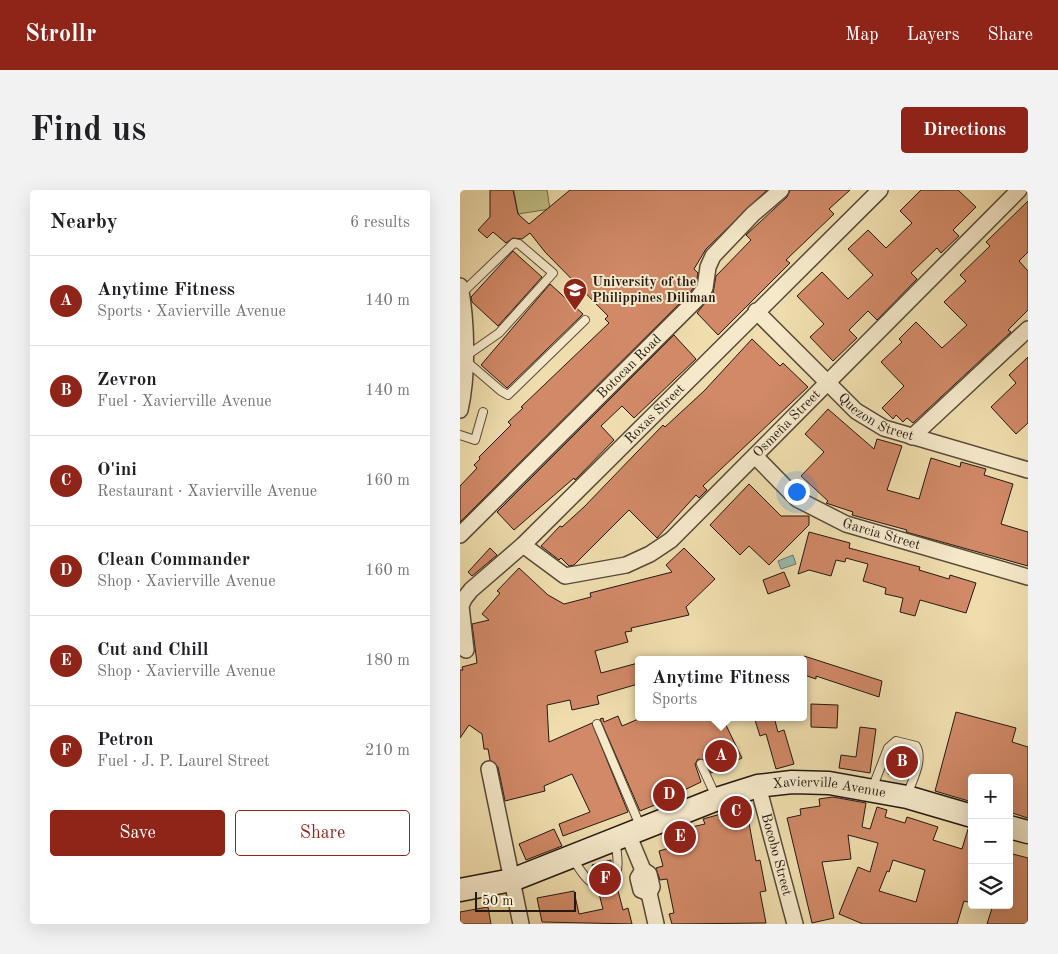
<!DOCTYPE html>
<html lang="en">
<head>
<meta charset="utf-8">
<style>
  body { margin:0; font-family:"Old Standard TT",serif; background:#f2f2f2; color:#202124 }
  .controls { position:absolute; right:15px; bottom:15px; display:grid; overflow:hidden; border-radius:5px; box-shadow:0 5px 20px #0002 }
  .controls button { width:45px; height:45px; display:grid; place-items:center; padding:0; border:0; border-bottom:1px solid #e0e0e0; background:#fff; color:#202124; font:25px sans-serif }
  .scale { position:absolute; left:15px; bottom:12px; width:101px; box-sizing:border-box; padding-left:5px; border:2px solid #241812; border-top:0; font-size:14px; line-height:18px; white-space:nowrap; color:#241812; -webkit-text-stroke:4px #f5e9ca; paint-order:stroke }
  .you { position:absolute; left:336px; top:301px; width:18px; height:18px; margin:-12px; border:4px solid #fff; border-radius:50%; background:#1a73e8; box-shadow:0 0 0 8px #1a73e833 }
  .badge { display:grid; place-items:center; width:32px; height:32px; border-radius:50%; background:#8f2418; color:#fff; font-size:16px; font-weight:700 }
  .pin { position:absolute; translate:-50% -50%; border:2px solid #fff; box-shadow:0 1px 5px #0006 }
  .popup { position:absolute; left:175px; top:466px; width:172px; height:65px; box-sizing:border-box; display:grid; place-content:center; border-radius:5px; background:#fff; filter:drop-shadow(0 1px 4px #0005); font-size:16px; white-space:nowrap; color:#757577 }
  .popup b { font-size:19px; color:#202124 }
  .popup::after { content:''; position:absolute; left:50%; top:100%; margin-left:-10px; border:10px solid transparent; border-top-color:#fff }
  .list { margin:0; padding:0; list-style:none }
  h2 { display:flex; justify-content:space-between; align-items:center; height:65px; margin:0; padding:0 20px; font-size:21px }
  h2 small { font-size:16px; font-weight:400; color:#757577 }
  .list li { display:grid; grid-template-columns:32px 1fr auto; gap:15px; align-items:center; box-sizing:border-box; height:90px; padding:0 20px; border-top:1px solid #e0e0e0 }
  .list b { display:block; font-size:19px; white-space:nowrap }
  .list p { margin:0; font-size:16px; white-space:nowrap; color:#757577 }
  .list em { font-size:16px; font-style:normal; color:#757577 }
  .actions { display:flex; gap:10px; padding:15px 20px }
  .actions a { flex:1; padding:11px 0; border:1px solid #8f2418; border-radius:5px; text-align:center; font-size:18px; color:#8f2418 }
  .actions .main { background:#8f2418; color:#fff }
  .icon { flex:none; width:28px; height:28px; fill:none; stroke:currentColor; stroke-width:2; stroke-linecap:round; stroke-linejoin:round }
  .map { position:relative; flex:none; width:568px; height:734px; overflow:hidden; border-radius:5px }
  header { display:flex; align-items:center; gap:30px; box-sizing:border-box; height:70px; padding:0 25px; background:#8f2418; color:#fff }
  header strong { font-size:24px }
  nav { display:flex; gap:28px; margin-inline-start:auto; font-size:18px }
  .intro { display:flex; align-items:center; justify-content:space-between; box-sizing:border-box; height:120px; padding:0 30px }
  h1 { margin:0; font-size:35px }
  .button { padding:12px 22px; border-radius:5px; background:#8f2418; color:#fff; font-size:18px; font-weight:700 }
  main { display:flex; gap:30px; padding:0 30px }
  aside { flex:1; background:#fff; border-radius:5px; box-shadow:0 5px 20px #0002 }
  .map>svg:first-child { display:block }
  .green { fill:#c1bf84; stroke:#726c4b }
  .water { fill:#9abbaf; stroke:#6b7a70 }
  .building { fill:#d18967; stroke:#241812; fill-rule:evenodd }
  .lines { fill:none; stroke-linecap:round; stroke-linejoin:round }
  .service-casing { stroke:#574939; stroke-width:10 }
  .minor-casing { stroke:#574939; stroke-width:18 }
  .secondary-casing { stroke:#241812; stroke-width:25 }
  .service { stroke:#f5e9ca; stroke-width:8 }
  .minor { stroke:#f5e9ca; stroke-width:15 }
  .secondary { stroke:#f5e9ca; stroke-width:22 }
  .labels { text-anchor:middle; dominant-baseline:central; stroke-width:4; stroke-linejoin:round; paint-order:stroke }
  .poi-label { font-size:14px; font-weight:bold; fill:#241812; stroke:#f5e9ca; text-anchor:start }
  .street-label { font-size:14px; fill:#241812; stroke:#f5e9ca }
</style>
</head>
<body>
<header>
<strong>Strollr</strong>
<nav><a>Map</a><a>Layers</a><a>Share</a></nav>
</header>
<div class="intro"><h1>Find us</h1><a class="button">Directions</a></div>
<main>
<aside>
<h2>Nearby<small>6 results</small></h2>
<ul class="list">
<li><span class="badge">A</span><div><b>Anytime Fitness</b><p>Sports · Xavierville Avenue</p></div><em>140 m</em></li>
<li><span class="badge">B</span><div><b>Zevron</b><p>Fuel · Xavierville Avenue</p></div><em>140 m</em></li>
<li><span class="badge">C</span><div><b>O'ini</b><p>Restaurant · Xavierville Avenue</p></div><em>160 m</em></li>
<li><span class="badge">D</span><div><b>Clean Commander</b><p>Shop · Xavierville Avenue</p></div><em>160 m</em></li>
<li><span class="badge">E</span><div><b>Cut and Chill</b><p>Shop · Xavierville Avenue</p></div><em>180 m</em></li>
<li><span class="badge">F</span><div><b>Petron</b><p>Fuel · J. P. Laurel Street</p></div><em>210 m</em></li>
</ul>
<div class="actions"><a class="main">Save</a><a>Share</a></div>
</aside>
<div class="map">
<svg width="568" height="734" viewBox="0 0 568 734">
  <rect width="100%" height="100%" fill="#efddad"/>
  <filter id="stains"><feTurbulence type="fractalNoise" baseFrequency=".004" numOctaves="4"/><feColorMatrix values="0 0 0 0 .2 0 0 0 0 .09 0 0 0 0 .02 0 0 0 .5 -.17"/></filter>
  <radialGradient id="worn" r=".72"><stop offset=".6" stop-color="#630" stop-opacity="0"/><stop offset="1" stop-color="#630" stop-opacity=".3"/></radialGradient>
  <path class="green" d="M54 0H87L90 19 58 24Z"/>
  <path class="water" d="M333 365 336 374 321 379 318 371Z"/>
  <path class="building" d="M30 0H53L58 24 69 34 110 0H307L246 59 234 79 238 83 236 94 229 104 0 332V296L17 278 14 275 20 269 19 267 51 235 48 232 63 218 61 217 149 133 145 129 148 126 85 62 70 43 62 49 53 48 46 53 33 42 27 48 18 40 30 27Z
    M330 0H390L369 19 374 24 326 70 330 73 258 145 237 123 253 103 256 86 291 50 286 45 327 7Z
    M461 0H498L516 17 493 40 499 46 481 63 477 58 451 83 457 89 417 130 408 121 389 140 397 148 373 171 350 147 364 134 337 106 362 82 388 109 413 85 388 59 408 40 426 58 452 33 440 21Z
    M568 11V62L559 71 568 81V120L548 140 551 142 453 233 447 228 443 232 436 225 433 229 422 218 444 196 421 172 442 152 439 149 456 132 482 158 507 135 484 112 506 91 500 85 530 56 526 52Z
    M53 61 82 87 38 136 12 112 11 107Z
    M90 94 123 124 47 198 21 175Z
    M214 145 236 169 174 228 162 216 141 236 154 250 115 290 114 288 54 340 37 322Z
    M292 149 320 176 323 173 348 197 243 296 247 300 239 308 236 305 197 348 169 320 114 375 109 376 101 368 99 370 81 356 100 336 102 337 124 317 203 235 205 237 244 201Z
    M568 167V233L556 244 531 217 556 193 549 185Z
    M368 219 414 259 417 249 442 256 427 300 459 309 471 268 500 277 501 272 526 279 524 285 553 294 541 334 568 342V376L446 342 447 340 392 325 393 322 366 313 368 311 341 286 364 262 345 244Z
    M289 294 321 326H349V335L309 375 289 356 280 365 250 335Z
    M349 342 390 353 389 358 460 377 459 380 489 389 490 385 516 393 506 423 460 410 455 426 440 422 443 408 425 404 426 398 403 391 408 374 386 368 385 372 376 370 371 386 349 380 338 384Z
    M30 358 37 365 12 386 8 382Z
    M224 358 255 389 226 417 229 425 171 438 172 441 165 442 168 452 135 461 141 483 178 473V494L137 506 139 514 112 520 110 510 87 515 89 552 132 533 168 622 103 646 99 634 130 622 112 584 84 596 85 601 45 611 38 577 30 570 28 559H24L22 544 9 535 0 548V480H3L2 477 17 473 12 434 29 430 22 424 40 403 37 401 59 378 88 405 104 414 131 407 130 403 212 382 206 375Z
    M324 382 330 396 308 404 303 390Z
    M344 466 422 491 419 507 356 486V489L344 485Z
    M351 514 378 515 377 538 351 537Z
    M496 522 556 538 552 552 568 557V628L549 622V588H512V612L475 601Z
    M158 526 162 536 183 527H262L282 568 251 583 245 570 238 569 235 574 241 592 216 604 217 606 180 621 140 529 143 528 144 532Z
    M294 527H314L318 542 324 540 334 574 316 579 306 544 300 546Z
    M400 537 416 539 410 583 379 578 381 565 396 567Z
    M437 557 453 563 446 589 428 584Z
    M373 607 406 613 402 637 410 639 417 617 427 620 425 627 445 633 447 627 478 637 473 650 502 659 508 639H512V713L504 711 497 734H403L379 724 398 677 410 682 418 653 388 645 391 669 362 672 374 728 352 733 327 628 341 625 340 619 360 616 359 609ZM433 670 465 680 456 712 419 701 427 681 429 682Z
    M286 617 296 671 300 670 306 701 300 702 306 733 212 734 209 724 214 723 207 689 200 690 196 678 203 676 199 661 226 653 223 639 245 634 243 629Z
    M94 639 102 656 66 670 59 654Z
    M549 663 568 668V734H527L533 715H549Z
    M151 670V679L149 685 141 689 135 688 132 675Z
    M156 693 163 720 168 718 172 734 82 732 77 708 114 701 119 724 143 719 138 700H144Z
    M28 717 31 734H0V722Z"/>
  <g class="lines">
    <defs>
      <path id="service" d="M2 103 54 53 59 54 93 83 39 143 6 166
        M6 171 41 201 48 205 125 130
        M0 245 15 250 23 222
        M137 534 181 638
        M241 574 256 607
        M412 599 428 558 436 551 456 556C464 570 452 591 447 605
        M113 669C121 681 131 702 148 692 153 690 156 685 157 680 159 671 156 661 156 652"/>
      <g id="minor">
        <path d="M0 96C7 131 8 186 0 220"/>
        <path id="s1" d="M296 121 396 221 424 238 568 280"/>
        <path d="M452 247 568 139"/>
        <path id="s2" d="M295 266 337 309 386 334 568 387"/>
        <path id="s3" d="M0 345 236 110 245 98 248 77 253 66 293 24 321 0"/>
        <path id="s4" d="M63 355 105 386 166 375 190 364 211 350 559 0"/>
        <path id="s5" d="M6 460 1 416 4 409 11 400 63 355 420 0"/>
        <path d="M29 579 61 734"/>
        <path id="s6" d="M298 596 335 734"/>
        <path d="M168 644 183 680 189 684 192 697 189 703 196 734"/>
        <path d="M183 680 178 688 181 700 189 703"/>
      </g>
      <g id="secondary">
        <path d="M549 637 568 642"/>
        <path id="s7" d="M0 700 52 690 257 609 298 596 332 592 369 593 447 607 512 626"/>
      </g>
    </defs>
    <use href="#service" class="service-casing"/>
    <use href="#minor" class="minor-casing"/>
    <use href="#secondary" class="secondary-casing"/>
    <use href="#service" class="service"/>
    <use href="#minor" class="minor"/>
    <use href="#secondary" class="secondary"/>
  </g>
  <defs>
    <symbol id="university-pin" viewBox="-11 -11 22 30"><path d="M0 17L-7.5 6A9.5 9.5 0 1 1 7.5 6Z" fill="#8f2418" stroke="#f5e9ca"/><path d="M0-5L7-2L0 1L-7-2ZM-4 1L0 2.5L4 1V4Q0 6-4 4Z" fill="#fff"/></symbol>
  </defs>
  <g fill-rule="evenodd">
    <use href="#university-pin" x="101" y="86" width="28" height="38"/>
  </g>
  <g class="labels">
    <g class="poi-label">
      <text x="132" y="92">University of the<tspan x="132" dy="16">Philippines Diliman</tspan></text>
    </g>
    <g class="street-label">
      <text stroke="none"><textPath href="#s3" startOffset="239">Botocan Road</textPath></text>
      <text stroke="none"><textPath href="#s5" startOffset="318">Roxas Street</textPath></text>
      <text stroke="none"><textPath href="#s1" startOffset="162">Quezon Street</textPath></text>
      <text stroke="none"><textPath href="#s4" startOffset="330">Osmeña Street</textPath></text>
      <text stroke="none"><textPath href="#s2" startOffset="152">Garcia Street</textPath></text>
      <text stroke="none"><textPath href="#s7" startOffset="388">Xavierville Avenue</textPath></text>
      <text stroke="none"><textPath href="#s6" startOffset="71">Bocobo Street</textPath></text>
    </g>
  </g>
  <rect width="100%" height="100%" filter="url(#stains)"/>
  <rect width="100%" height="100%" fill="url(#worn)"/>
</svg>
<div class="controls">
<button>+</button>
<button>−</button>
<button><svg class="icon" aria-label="layers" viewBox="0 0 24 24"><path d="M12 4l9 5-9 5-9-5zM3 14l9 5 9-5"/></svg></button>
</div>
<div class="scale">50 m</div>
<div class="you"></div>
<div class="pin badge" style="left:261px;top:566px">A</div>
<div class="popup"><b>Anytime Fitness</b>Sports</div>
<div class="pin badge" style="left:442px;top:572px">B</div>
<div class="pin badge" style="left:276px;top:622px">C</div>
<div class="pin badge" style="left:209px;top:605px">D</div>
<div class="pin badge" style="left:220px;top:647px">E</div>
<div class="pin badge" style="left:145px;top:689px">F</div>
</div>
</main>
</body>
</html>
